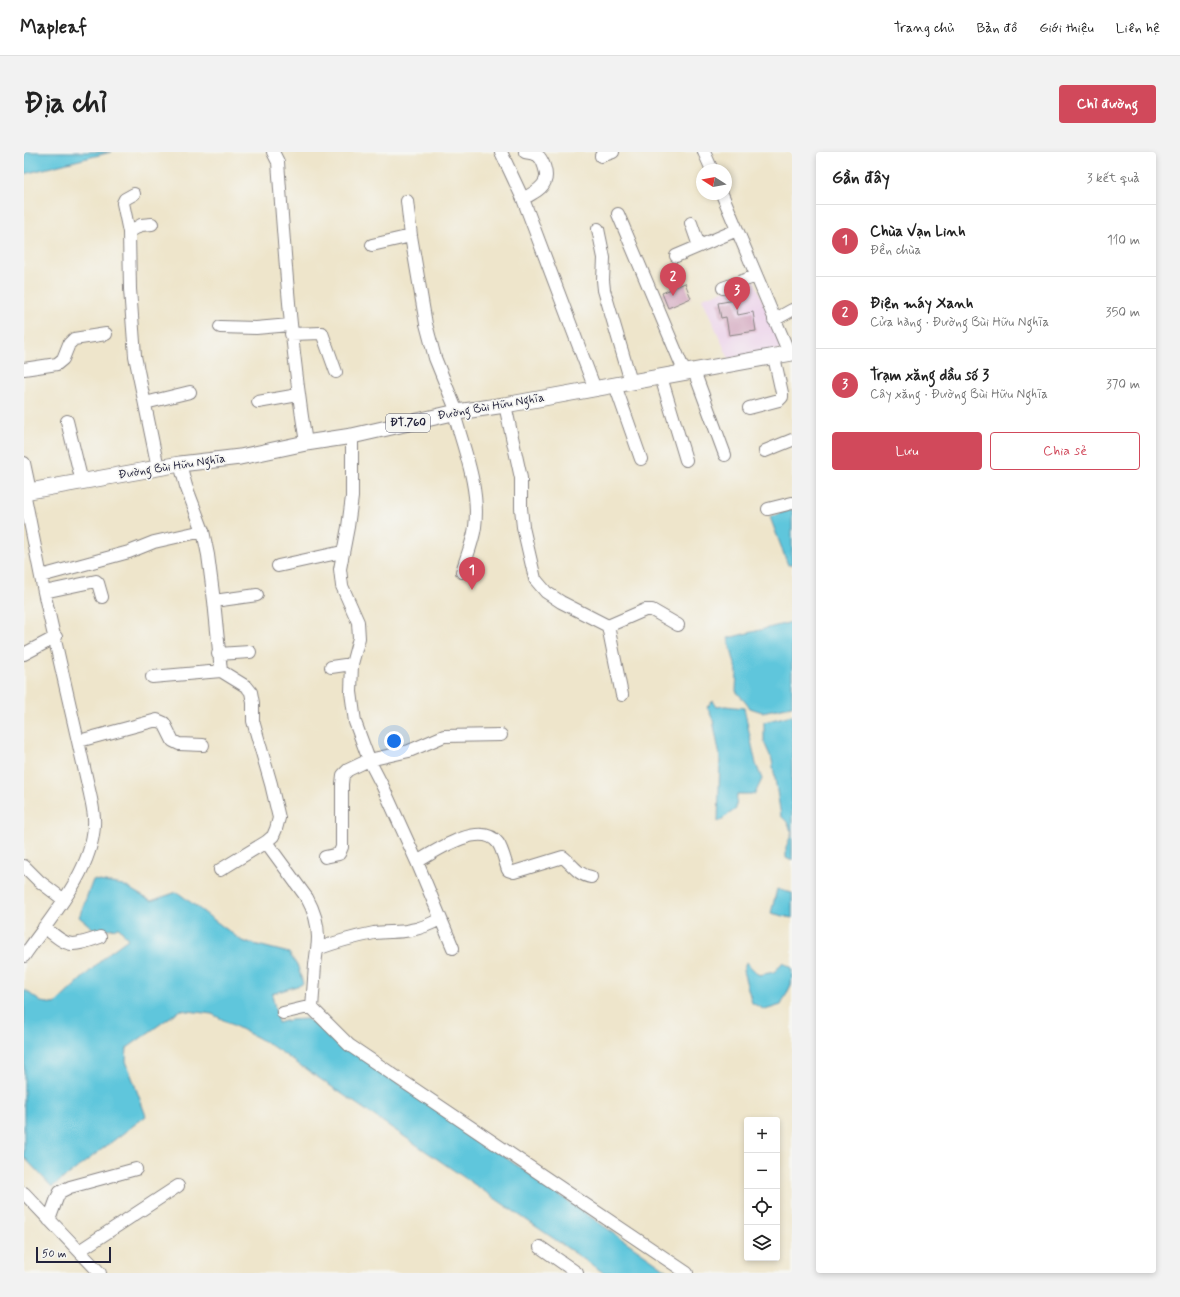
<!DOCTYPE html>
<html lang="vi">
<head>
<meta charset="utf-8">
<style>
  body { margin:0; font-family:Mynerve,sans-serif; background:#f2f2f2; color:#222 }
  .controls { position:absolute; right:12px; bottom:12px; display:grid; overflow:hidden; border-radius:4px; box-shadow:0 2px 6px #0003 }
  .controls button { width:36px; height:36px; display:grid; place-items:center; padding:0; border:0; border-bottom:1px solid #e0e0e0; background:#fff; color:#222; font:20px sans-serif }
  .compass { position:absolute; left:672px; top:12px; width:36px; height:36px; border-radius:50%; background:#fff; box-shadow:0 2px 6px #0003; rotate:281deg }
  .scale { position:absolute; left:12px; bottom:10px; width:75px; box-sizing:border-box; padding-left:4px; border:2px solid #22223b; border-top:0; font-size:11px; line-height:14px; white-space:nowrap; color:#22223b; -webkit-text-stroke:3px #f6f6f2; paint-order:stroke }
  .you { position:absolute; left:370px; top:589px; width:14px; height:14px; margin:-10px; border:3px solid #fff; border-radius:50%; background:#1a73e8; box-shadow:0 0 0 6px #1a73e833 }
  .badge { display:grid; place-items:center; width:26px; height:26px; border-radius:50%; background:#d1495b; color:#fff; font-size:13px; font-weight:700 }
  .pin { position:absolute; translate:-50% -33px; filter:drop-shadow(0 1px 2px #0008) }
  .pin::after { content:''; position:absolute; top:21px; width:14px; height:12px; background:inherit; clip-path:polygon(0 0,100% 0,50% 100%) }
  .list { margin:0; padding:0; list-style:none }
  h2 { display:flex; justify-content:space-between; align-items:center; height:52px; margin:0; padding:0 16px; font-size:17px }
  h2 small { font-size:13px; font-weight:400; color:#767676 }
  .list li { display:grid; grid-template-columns:26px 1fr auto; gap:12px; align-items:center; box-sizing:border-box; height:72px; padding:0 16px; border-top:1px solid #e0e0e0 }
  .list b { display:block; font-size:15px; white-space:nowrap }
  .list p { margin:0; font-size:13px; white-space:nowrap; color:#767676 }
  .list em { font-size:13px; font-style:normal; color:#767676 }
  .actions { display:flex; gap:8px; padding:12px 16px }
  .actions a { flex:1; padding:9px 0; border:1px solid #d1495b; border-radius:4px; text-align:center; font-size:14px; color:#d1495b }
  .actions .main { background:#d1495b; color:#fff }
  .icon { flex:none; width:22px; height:22px; fill:none; stroke:currentColor; stroke-width:2; stroke-linecap:round; stroke-linejoin:round }
  .map { position:relative; flex:none; width:768px; height:1121px; overflow:hidden; border-radius:4px }
  header { display:flex; align-items:center; gap:24px; box-sizing:border-box; height:56px; padding:0 20px; background:#fff; border-bottom:1px solid #e0e0e0 }
  header strong { font-size:19px }
  nav { display:flex; gap:22px; margin-inline-start:auto; font-size:14px }
  .intro { display:flex; align-items:center; justify-content:space-between; box-sizing:border-box; height:96px; padding:0 24px }
  h1 { margin:0; font-size:28px }
  .button { padding:10px 18px; border-radius:4px; background:#d1495b; color:#fff; font-size:14px; font-weight:700 }
  main { display:flex; gap:24px; padding:0 24px }
  aside { flex:1; background:#fff; border-radius:4px; box-shadow:0 2px 6px #0003 }
  .map>svg:first-child { display:block }
  .built { fill:#ecd1ea }
  .water { fill:#5fc6dc; stroke:#40748c }
  .building { fill:#d2a4bd }
  .lines { fill:none; stroke-linecap:round; stroke-linejoin:round }
  .minor-casing { stroke:#888483; stroke-width:14 }
  .major-casing { stroke:#888483; stroke-width:17 }
  .minor { stroke:#fff; stroke-width:12 }
  .major { stroke:#fff; stroke-width:15 }
  .labels { text-anchor:middle; dominant-baseline:central; stroke-width:3.5; stroke-linejoin:round; paint-order:stroke }
  .shield { fill:#f6f6f2; stroke:#626272; stroke-width:1 }
  .shield-label { font-size:11px; font-weight:bold; fill:#22223b }
  .street-label { font-size:12px; fill:#22223b; stroke:#f6f6f2 }
</style>
</head>
<body>
<header>
<strong>Mapleaf</strong>
<nav><a>Trang chủ</a><a>Bản đồ</a><a>Giới thiệu</a><a>Liên hệ</a></nav>
</header>
<div class="intro"><h1>Địa chỉ</h1><a class="button">Chỉ đường</a></div>
<main>
<div class="map">
<svg width="768" height="1121" viewBox="0 0 768 1121">
  <rect width="100%" height="100%" fill="#f6f6f2"/>
  <filter id="ink" filterUnits="userSpaceOnUse"><feTurbulence type="fractalNoise" baseFrequency=".025" numOctaves="2"/><feDisplacementMap in="SourceGraphic" scale="8" xChannelSelector="R" yChannelSelector="G"/><feConvolveMatrix kernelMatrix="1 2 1 2 8 2 1 2 1" color-interpolation-filters="sRGB"/></filter>
  <filter id="wash" filterUnits="userSpaceOnUse"><feTurbulence type="fractalNoise" baseFrequency=".012" numOctaves="4" result="noise"/><feDisplacementMap in="SourceGraphic" scale="16" xChannelSelector="R" yChannelSelector="G"/><feGaussianBlur stdDeviation="0.9" result="paint"/><feColorMatrix in="noise" values="0 0 0 0 0 0 0 0 0 0 0 0 0 0 0 0 0 1.4 0 .05"/><feComposite in="paint" operator="in"/></filter>
  <g filter="url(#wash)">
    <rect width="100%" height="100%" fill="#eee5cb"/>
    <path class="built" d="M730 128 759 197 705 207 678 146Z"/>
    <path class="water" d="M0 0H87L0 22Z
      M768 357V413H764L746 365Z
      M768 470V554L738 560 726 556 712 539 713 520 704 486Z
      M689 549 693 555 701 554 720 556 732 612 738 627 731 642H713L712 657 694 670 696 605 689 568 683 555Z
      M768 563V709L762 706V695L768 681 763 670 757 664 748 608 740 590V570Z
      M69 728 99 733 127 749 153 740 218 789 265 801 274 815 279 832 248 842 254 871 265 868 283 867 647 1121H580L245 892 188 862 156 858 103 896 102 909 122 964 28 1035 0 1005V840L1 838 17 850 31 852 86 800 104 787 95 776 71 778 55 765Z
      M753 737 768 741V766L747 761Z
      M722 810 735 823 750 820 759 810 768 816 767 833 757 853 741 858 728 851 719 819Z"/>
    <g id="blocks">
      <path class="building" d="M661 131 667 146 644 156 638 141Z
        M711 148 714 163 729 160 732 179 705 183 702 165 697 166 694 151Z"/>
    </g>
  </g>
  <g filter="url(#ink)">
    <use href="#blocks" fill-opacity="0" stroke="#888483" stroke-width="1"/>
    <g class="lines">
      <defs>
        <path id="minor" d="M249 0 254 10C261 104 267 198 282 291
          M477 0 499 47 571 237
          M680 0 688 18
          M577 4 589 0
          M698 42 765 201
          M499 47C505 43 518 38 521 29 524 22 519 7 513 3 509 1 504 1 501 0
          M383 49 387 84 402 172 411 206 433 260
          M594 62 661 221
          M667 71 675 94
          M128 72 117 73 105 80 106 137 111 204 134 316
          M574 77 580 106 579 128 580 138 607 230
          M105 80 99 51 101 47 110 42
          M348 93 387 84
          M652 104 713 78
          M699 136 732 124
          M750 168 768 158
          M196 175 232 176 266 173
          M267 182 298 181 312 220
          M0 217 33 212 39 207 45 192 50 187 82 182
          M670 219 701 303
          M637 225 662 308
          M591 233 617 307
          M234 250 274 243
          M121 251 166 240
          M481 253 497 326V356L499 375 511 427 522 440 537 450 584 474 598 543
          M725 256 755 248 758 245V241L750 205
          M430 261C440 298 456 336 451 375 449 390 442 406 438 420
          M43 269 58 330
          M328 284V345L324 375 316 417 318 434 334 470 335 486 328 512 327 540 331 570 345 608 359 635 393 710 429 796
          M741 299 768 288
          M0 311 6 339
          M156 312 162 334 179 379 184 403 190 449 197 519 223 535 227 540 229 551V569L247 632 255 666 252 677 249 684 242 690 196 718
          M744 357 768 351
          M254 414 318 400
          M17 424 105 400 130 390 179 379
          M20 440 72 429 74 431 78 445
          M190 449 233 443
          M584 474 621 458H628L654 473
          M0 502 32 485
          M194 502 226 500
          M307 515 328 512
          M128 525 197 519
          M55 589 133 568 140 571 149 589 155 592 179 593
          M242 690 283 746C292 762 296 779 293 797
          M301 705 315 702 318 695V632L319 623 324 618 345 608 385 599 420 584 477 583
          M393 710C411 699 457 668 474 691 479 698 481 710 484 718L490 720 539 705C549 713 554 723 567 725
          M0 714 15 729 40 748
          M20 775C45 795 45 796 76 785
          M0 804C26 766 68 720 70 673 71 663 68 652 66 642L20 440 0 340
          M288 856 291 813 293 797C312 790 330 785 350 781 362 779 375 781 387 778 398 776 407 772 416 767
          M259 861 280 856H288L325 893 663 1121
          M0 1041 76 1121
          M25 1068 33 1046 36 1040 46 1035 112 1017
          M516 1095 553 1121
          M55 1099 154 1034"/>
        <path id="major" d="M0 340 156 312 216 305 282 291 328 284 433 260 481 253 768 201"/>
      </defs>
      <use href="#minor" class="minor-casing"/>
      <use href="#major" class="major-casing"/>
      <use href="#minor" class="minor"/>
      <use href="#major" class="major"/>
    </g>
  </g>
  <g class="labels">
    <rect class="shield" x="362" y="262" width="44" height="18" rx="3"/>
    <g class="shield-label">
      <text x="384" y="271">ĐT.760</text>
    </g>
    <g class="street-label">
      <text transform="translate(467 255) rotate(-10)">Đường Bùi Hữu Nghĩa</text>
      <text transform="translate(148 315) rotate(-9)">Đường Bùi Hữu Nghĩa</text>
    </g>
  </g>
</svg>
<div class="controls">
<button>+</button>
<button>−</button>
<button><svg class="icon" aria-label="locate" viewBox="0 0 24 24"><circle cx="12" cy="12" r="6"/><path d="M12 2v4M12 18v4M2 12h4M18 12h4"/></svg></button>
<button><svg class="icon" aria-label="layers" viewBox="0 0 24 24"><path d="M12 4l9 5-9 5-9-5zM3 14l9 5 9-5"/></svg></button>
</div>
<svg class="compass" viewBox="-18 -18 36 36"><path d="M0-13l5 13h-10z" fill="#e53935"/><path d="M0 13l5-13h-10z" fill="#767676"/></svg>
<div class="scale">50 m</div>
<div class="you"></div>
<div class="pin badge" style="left:448px;top:438px">1</div>
<div class="pin badge" style="left:649px;top:144px">2</div>
<div class="pin badge" style="left:713px;top:158px">3</div>
</div>
<aside>
<h2>Gần đây<small>3 kết quả</small></h2>
<ul class="list">
<li><span class="badge">1</span><div><b>Chùa Vạn Linh</b><p>Đền chùa</p></div><em>110 m</em></li>
<li><span class="badge">2</span><div><b>Điện máy Xanh</b><p>Cửa hàng · Đường Bùi Hữu Nghĩa</p></div><em>350 m</em></li>
<li><span class="badge">3</span><div><b>Trạm xăng dầu số 3</b><p>Cây xăng · Đường Bùi Hữu Nghĩa</p></div><em>370 m</em></li>
</ul>
<div class="actions"><a class="main">Lưu</a><a>Chia sẻ</a></div>
</aside>
</main>
</body>
</html>
